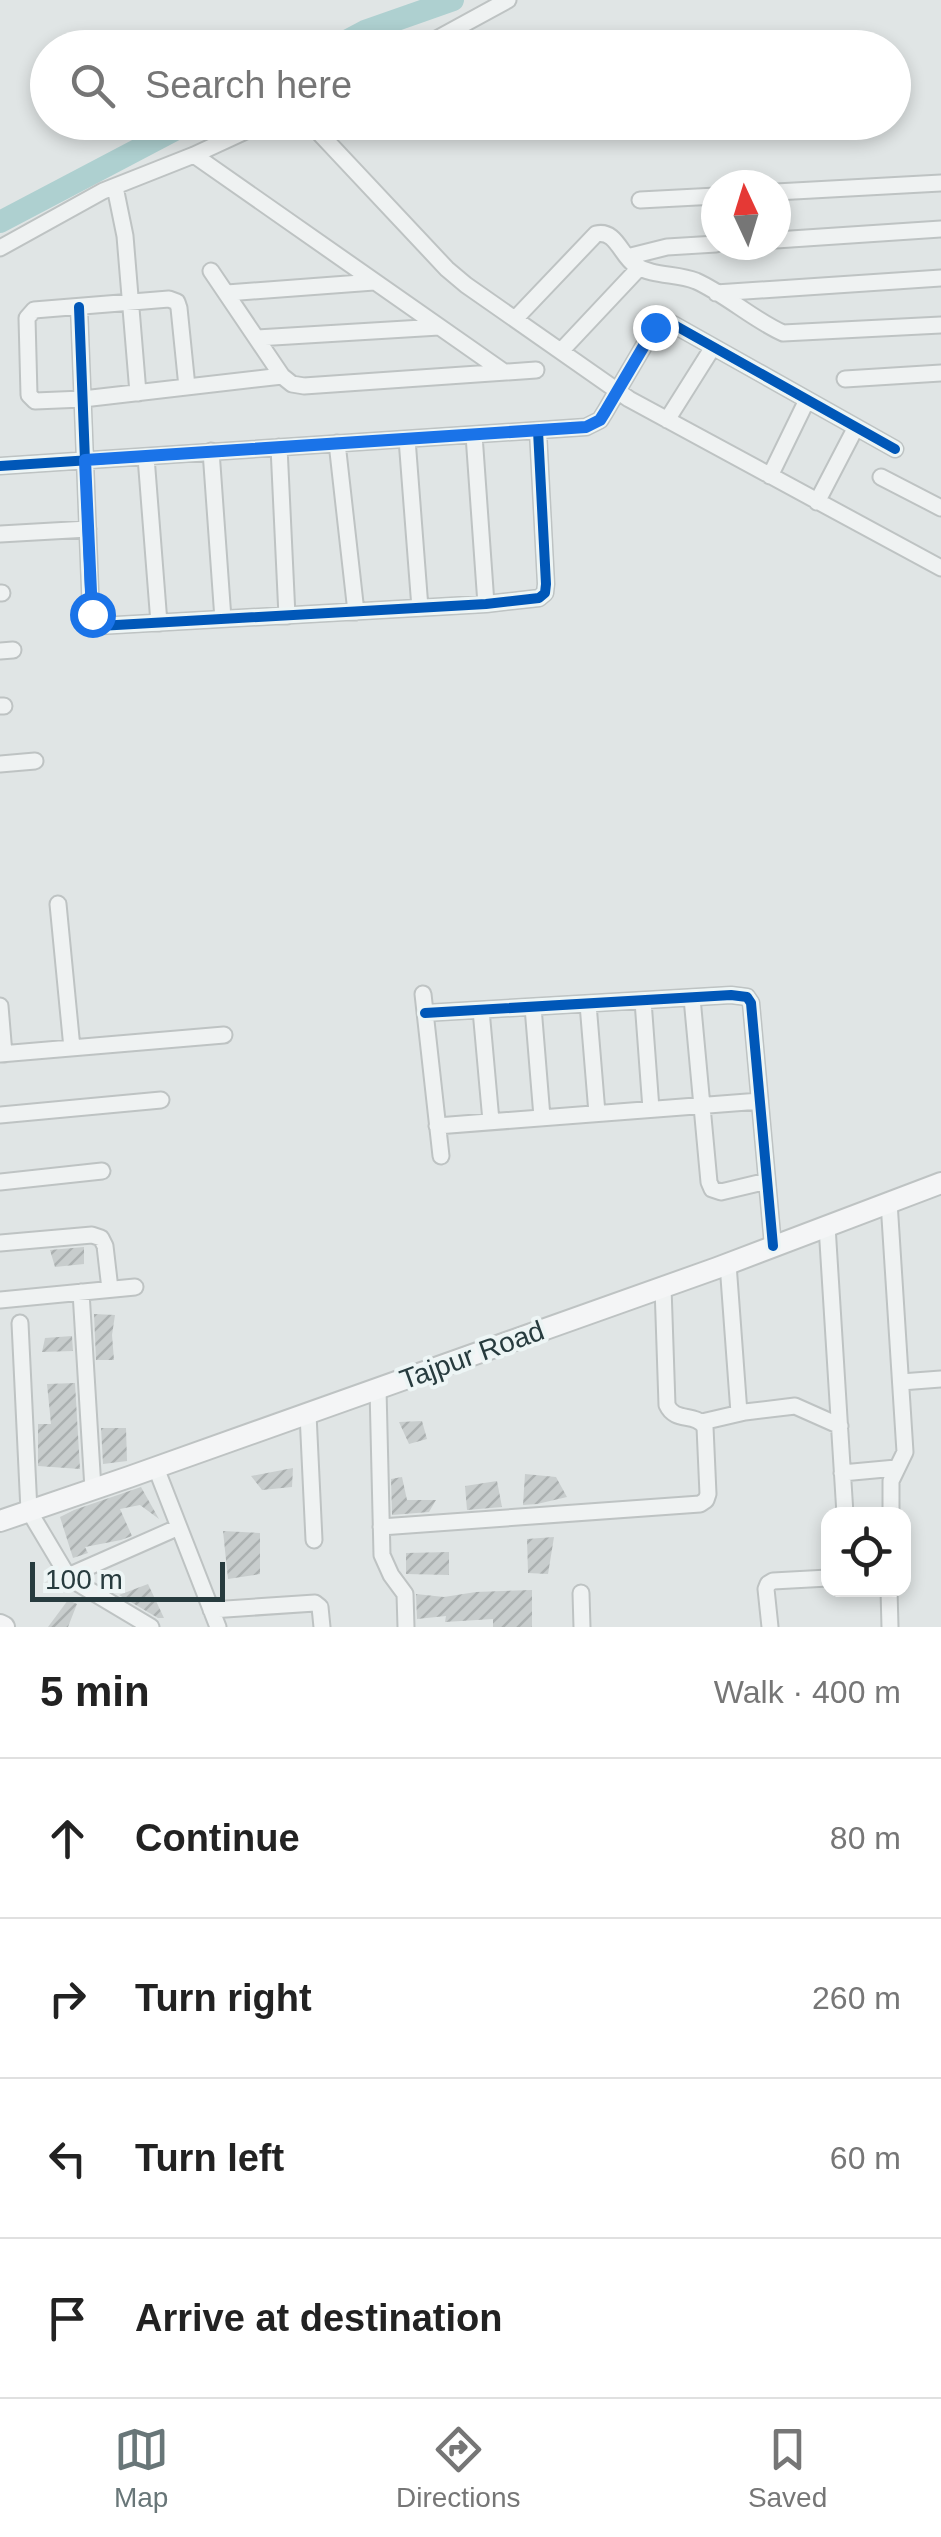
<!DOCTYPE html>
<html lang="en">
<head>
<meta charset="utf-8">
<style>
  body { margin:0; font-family:Helvetica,sans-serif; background:#f2f2f2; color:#222 }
  .controls { position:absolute; right:30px; bottom:30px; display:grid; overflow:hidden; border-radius:20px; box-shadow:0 5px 15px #0003 }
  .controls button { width:90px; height:90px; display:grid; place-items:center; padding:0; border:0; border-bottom:2px solid #e0e0e0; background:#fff; color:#222; font:50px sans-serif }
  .compass { position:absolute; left:701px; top:170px; width:90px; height:90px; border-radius:50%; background:#fff; box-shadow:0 5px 15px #0003; rotate:356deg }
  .scale { position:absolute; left:30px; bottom:25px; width:195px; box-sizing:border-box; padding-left:10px; border:5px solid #273b3e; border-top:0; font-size:28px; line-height:35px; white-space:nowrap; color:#273b3e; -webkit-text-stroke:8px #edf5f5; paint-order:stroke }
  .stop { position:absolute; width:30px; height:30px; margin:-22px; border:8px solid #1a73e8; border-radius:50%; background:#fff }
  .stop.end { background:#1a73e8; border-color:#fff; box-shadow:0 2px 10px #0008 }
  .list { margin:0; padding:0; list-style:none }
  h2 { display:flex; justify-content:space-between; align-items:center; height:130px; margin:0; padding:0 40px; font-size:42px }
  h2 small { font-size:32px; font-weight:400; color:#767676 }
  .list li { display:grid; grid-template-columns:65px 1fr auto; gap:30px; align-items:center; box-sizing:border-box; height:160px; padding:0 40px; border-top:2px solid #e0e0e0 }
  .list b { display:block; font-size:38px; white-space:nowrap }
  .list em { font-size:32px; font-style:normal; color:#767676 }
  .icon { flex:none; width:55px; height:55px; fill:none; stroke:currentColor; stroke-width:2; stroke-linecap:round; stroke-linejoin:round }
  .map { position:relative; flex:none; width:941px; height:1627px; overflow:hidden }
  .search { position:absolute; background:#fff; box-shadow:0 5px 15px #0003; left:30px; right:30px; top:30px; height:110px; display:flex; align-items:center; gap:25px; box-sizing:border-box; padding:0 35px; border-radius:55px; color:#767676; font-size:38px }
  .sheet { height:770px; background:#fff }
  nav { display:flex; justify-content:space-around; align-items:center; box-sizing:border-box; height:140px; border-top:2px solid #e0e0e0; background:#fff; font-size:28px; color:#767676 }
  nav a { display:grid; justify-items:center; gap:5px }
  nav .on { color:#687678 }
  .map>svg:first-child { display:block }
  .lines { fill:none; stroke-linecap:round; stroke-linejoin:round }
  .river { stroke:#aed0d0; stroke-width:22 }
  .building { fill:url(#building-hatch) }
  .street-casing { stroke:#bec3c3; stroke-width:19 }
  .secondary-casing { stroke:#bec3c3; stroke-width:24 }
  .street { stroke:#eff2f2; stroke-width:15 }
  .secondary { stroke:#f4f5f6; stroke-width:20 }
  .cycleway-casing { stroke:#edf5f5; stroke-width:16 }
  .cycleway { stroke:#0057b8; stroke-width:10 }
  .route { stroke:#1a73e8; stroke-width:12 }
  .labels { text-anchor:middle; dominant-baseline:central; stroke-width:8; stroke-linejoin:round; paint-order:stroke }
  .street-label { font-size:28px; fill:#273b3e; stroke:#edf5f5 }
</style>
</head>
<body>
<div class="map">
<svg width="941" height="1627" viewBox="0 0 941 1627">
  <defs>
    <pattern id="building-hatch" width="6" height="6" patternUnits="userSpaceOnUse" patternTransform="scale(2.5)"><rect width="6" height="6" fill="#c8cdcd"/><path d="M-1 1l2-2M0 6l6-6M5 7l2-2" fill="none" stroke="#acb1b1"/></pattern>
  </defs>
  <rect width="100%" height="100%" fill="#e0e5e5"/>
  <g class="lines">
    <path class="river" d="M333 48 365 31 453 0
      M0 222 190 122"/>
  </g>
  <path class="building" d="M84 1247V1264L55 1267 50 1250Z
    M94 1314 115 1315 112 1335 114 1360H96Z
    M72 1336 73 1351 42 1352 45 1338Z
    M75 1383 80 1469 38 1466V1424H51L47 1384Z
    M422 1421 427 1439 409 1444 399 1422Z
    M101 1428H126L127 1461 103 1464Z
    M293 1468 292 1487 262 1490 251 1476Z
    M525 1474 556 1477 567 1497 537 1504 523 1505Z
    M402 1477 407 1500H436L429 1512 392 1515 391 1479Z
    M497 1481 502 1507 467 1510 465 1486Z
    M141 1487 159 1519 140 1505 120 1509 132 1536 121 1540 85 1547 88 1553 73 1558 60 1517 74 1510Z
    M223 1531 260 1533V1574L228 1579Z
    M554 1537 548 1574 528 1573 527 1539Z
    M449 1552V1575L406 1574V1553Z
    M148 1584 164 1618H158L119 1595Z
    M532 1590V1627H493V1619L445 1622 446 1616 417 1619 416 1594 444 1597 476 1592Z
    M68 1600 77 1604 68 1627H48Z"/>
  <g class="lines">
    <defs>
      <path id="street" d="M420 48 508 0
        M309 122 447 269 466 285 629 399 941 568
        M194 155 504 372
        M115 187 125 236 138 393
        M776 192 941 183
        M640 200 716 196
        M776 240 941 229
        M0 248 103 191 194 155 265 122
        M627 257 667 247 716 244
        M211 271 282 376 292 384 304 386 536 370
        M227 293 374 282
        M716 293 941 278
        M79 307 91 614 95 624 99 626 486 604 539 598 545 593 546 584 538 431
        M515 319 596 234C616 229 621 256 635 265 653 277 677 273 696 281 727 295 752 319 783 333L941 325
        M257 338 439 327
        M561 351 639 268
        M845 379 941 373
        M187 387 179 308 177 302 169 299 34 310 27 318 29 395 35 401 83 399 282 376
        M667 420 713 347
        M474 435 486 604
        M407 439 420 608
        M337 443 356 612
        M279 447 287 616
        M211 451 223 619
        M146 457 159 623
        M0 466 586 427 600 420 605 412 655 327 662 321 669 322 895 449
        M770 476 807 400
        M881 477 941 508
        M817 502 856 427
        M0 534 88 529
        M0 593H2
        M0 651 13 650
        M0 706H4
        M0 764 35 761
        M58 904 72 1048
        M423 994 441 1156
        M692 998 709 1182 712 1189 721 1192 767 1181
        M643 1001 651 1109
        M588 1004 597 1113
        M0 1006 4 1054
        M533 1007 542 1117
        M481 1010 491 1121
        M425 1013 731 995 747 997 751 1003 773 1246
        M0 1054 224 1035
        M0 1115 161 1100
        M437 1126 760 1101
        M0 1182 102 1171
        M889 1202 905 1452 891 1481V1511
        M827 1226 845 1514
        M0 1243 92 1235 101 1238 105 1246 110 1289
        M728 1264 739 1413
        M81 1292 93 1489
        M0 1300 135 1287
        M20 1323 29 1511 69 1578 151 1627
        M901 1382 941 1379
        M378 1389 382 1555 391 1575 405 1594 406 1627
        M308 1414 314 1540
        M702 1422 745 1412 795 1406 840 1426
        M156 1468 218 1627
        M842 1473 896 1468
        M381 1527 700 1504 706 1500 708 1494 705 1427C695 1412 675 1423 667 1405L663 1287
        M68 1576 179 1527
        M889 1590 890 1627
        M581 1593 582 1627
        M211 1610 315 1603 320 1607 322 1627
        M770 1627 766 1589 768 1584 773 1581 828 1578"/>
      <path id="secondary" d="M0 1521 129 1477 717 1268 941 1183
        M0 1625 4 1627"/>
    </defs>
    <use href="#street" class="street-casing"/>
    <use href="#secondary" class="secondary-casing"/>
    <use href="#street" class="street"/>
    <use href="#secondary" class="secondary"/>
    <defs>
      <path id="cycleway" d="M79 307 91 614 95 624 99 626 486 604 539 598 545 593 546 584 538 431
        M0 466 586 427 600 420 605 412 655 327 662 321 669 322 895 449
        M425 1013 731 995 747 997 751 1003 773 1246"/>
    </defs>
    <use href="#cycleway" class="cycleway-casing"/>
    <use href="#cycleway" class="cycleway"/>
  </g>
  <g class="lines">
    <path class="route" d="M92 614 85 460 586 427 600 420 605 412 655 327"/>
  </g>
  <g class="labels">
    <g class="street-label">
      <text transform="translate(472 1355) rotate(-20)">Tajpur Road</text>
    </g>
  </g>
</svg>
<div class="controls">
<button><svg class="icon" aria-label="locate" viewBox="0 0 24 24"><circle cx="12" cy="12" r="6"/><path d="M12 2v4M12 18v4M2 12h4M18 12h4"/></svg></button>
</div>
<svg class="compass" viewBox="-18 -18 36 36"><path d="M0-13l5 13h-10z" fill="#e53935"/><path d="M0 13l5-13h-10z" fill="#767676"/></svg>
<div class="scale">100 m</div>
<div class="stop" style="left:92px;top:614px"></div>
<div class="stop end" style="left:655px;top:327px"></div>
<div class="search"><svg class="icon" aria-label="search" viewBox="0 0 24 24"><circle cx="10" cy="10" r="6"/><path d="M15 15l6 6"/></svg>Search here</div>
</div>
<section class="sheet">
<h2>5 min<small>Walk · 400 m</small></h2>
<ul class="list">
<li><svg class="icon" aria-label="ahead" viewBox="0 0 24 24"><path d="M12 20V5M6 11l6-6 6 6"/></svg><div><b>Continue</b></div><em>80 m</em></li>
<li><svg class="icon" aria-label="right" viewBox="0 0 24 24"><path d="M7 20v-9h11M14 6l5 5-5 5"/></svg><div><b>Turn right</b></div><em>260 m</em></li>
<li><svg class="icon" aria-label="left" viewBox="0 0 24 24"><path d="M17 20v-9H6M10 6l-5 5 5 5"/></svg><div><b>Turn left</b></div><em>60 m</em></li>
<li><svg class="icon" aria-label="arrive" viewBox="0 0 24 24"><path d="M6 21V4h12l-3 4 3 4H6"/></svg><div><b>Arrive at destination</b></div></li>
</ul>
</section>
<nav>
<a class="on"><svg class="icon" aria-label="map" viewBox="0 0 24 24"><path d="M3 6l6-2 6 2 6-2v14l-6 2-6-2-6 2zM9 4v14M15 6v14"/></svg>Map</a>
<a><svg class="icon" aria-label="directions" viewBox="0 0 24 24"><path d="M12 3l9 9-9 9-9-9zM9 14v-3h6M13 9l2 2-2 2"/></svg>Directions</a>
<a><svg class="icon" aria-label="saved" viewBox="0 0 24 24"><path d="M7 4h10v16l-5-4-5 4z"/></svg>Saved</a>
</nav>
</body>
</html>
